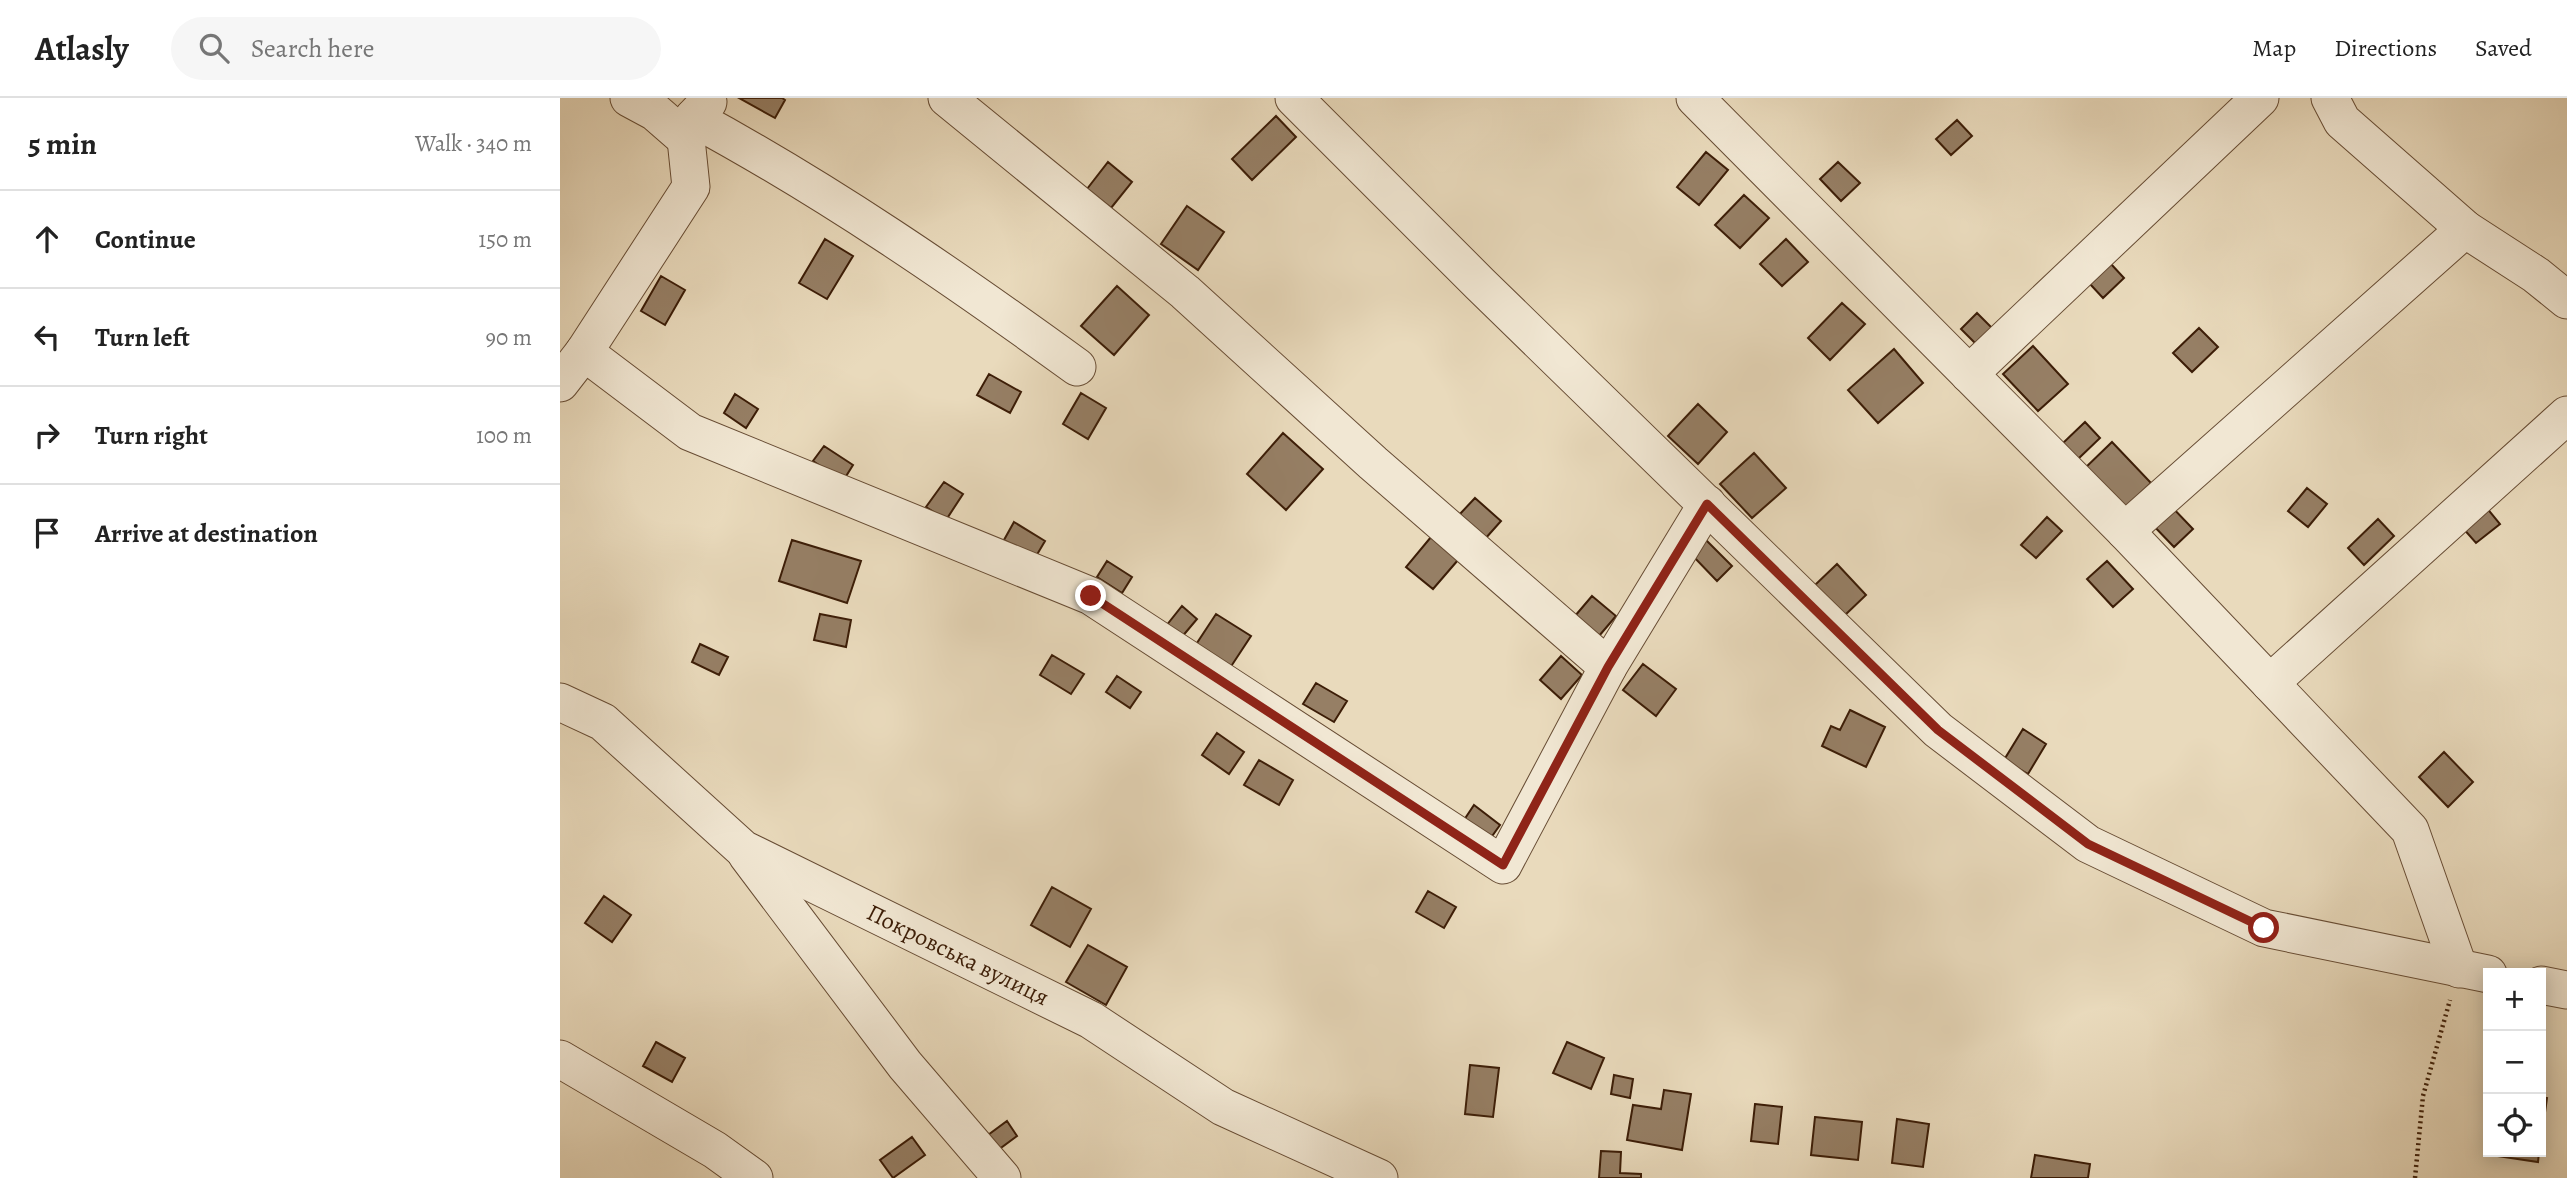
<!DOCTYPE html>
<html lang="en">
<head>
<meta charset="utf-8">
<style>
  body { margin:0; font-family:Alegreya,serif; background:#f6f6f6; color:#222 }
  .controls { position:absolute; right:21px; bottom:21px; display:grid; overflow:hidden; border-radius:0px; box-shadow:0 4px 18px #0003 }
  .controls button { width:63px; height:63px; display:grid; place-items:center; padding:0; border:0; border-bottom:2px solid #e0e0e0; background:#fff; color:#222; font:35px sans-serif }
  .stop { position:absolute; width:21px; height:21px; margin:-16px; border:5px solid #8f2418; border-radius:50%; background:#fff }
  .stop.end { background:#8f2418; border-color:#fff; box-shadow:0 2px 7px #0008 }
  .list { margin:0; padding:0; list-style:none }
  h2 { display:flex; justify-content:space-between; align-items:center; height:91px; margin:0; padding:0 28px; font-size:30px }
  h2 small { font-size:23px; font-weight:400; color:#767676 }
  .list li { display:grid; grid-template-columns:46px 1fr auto; gap:21px; align-items:center; box-sizing:border-box; height:98px; padding:0 28px; border-top:2px solid #e0e0e0 }
  .list b { display:block; font-size:26px; white-space:nowrap }
  .list em { font-size:23px; font-style:normal; color:#767676 }
  .icon { flex:none; width:38px; height:38px; fill:none; stroke:currentColor; stroke-width:2; stroke-linecap:round; stroke-linejoin:round }
  .map { position:relative; flex:none; width:2007px; height:1080px; overflow:hidden }
  header { display:flex; align-items:center; gap:42px; box-sizing:border-box; height:98px; padding:0 35px; background:#fff; border-bottom:2px solid #e0e0e0 }
  header strong { font-size:33px }
  nav { display:flex; gap:38px; margin-inline-start:auto; font-size:24px }
  .search { width:490px; height:63px; background:#f6f6f6; display:flex; align-items:center; gap:18px; box-sizing:border-box; padding:0 24px; border-radius:38px; color:#767676; font-size:26px }
  main { display:flex }
  aside { flex:1; background:#fff }
  .map>svg:first-child { display:block }
  .building { fill:#967f65; stroke:#3c1d07; stroke-width:2 }
  .lines { fill:none; stroke-linecap:round; stroke-linejoin:round }
  .minor-casing { stroke:#674c34; stroke-width:39 }
  .path { stroke:#3c1d07; stroke-width:4.5; stroke-dasharray:2 3.5; stroke-linecap:butt }
  .minor { stroke:#f1e7d3; stroke-width:37 }
  .route { stroke:#8f2418; stroke-width:9 }
  .labels { text-anchor:middle; dominant-baseline:central; stroke-width:6; stroke-linejoin:round; paint-order:stroke }
  .street-label { font-size:24px; fill:#3c1d07; stroke:#f1e7d3 }
</style>
</head>
<body>
<header>
<strong>Atlasly</strong>
<div class="search"><svg class="icon" aria-label="search" viewBox="0 0 24 24"><circle cx="10" cy="10" r="6"/><path d="M15 15l6 6"/></svg>Search here</div>
<nav><a>Map</a><a>Directions</a><a>Saved</a></nav>
</header>
<main>
<aside>
<h2>5 min<small>Walk · 340 m</small></h2>
<ul class="list">
<li><svg class="icon" aria-label="ahead" viewBox="0 0 24 24"><path d="M12 20V5M6 11l6-6 6 6"/></svg><div><b>Continue</b></div><em>150 m</em></li>
<li><svg class="icon" aria-label="left" viewBox="0 0 24 24"><path d="M17 20v-9H6M10 6l-5 5 5 5"/></svg><div><b>Turn left</b></div><em>90 m</em></li>
<li><svg class="icon" aria-label="right" viewBox="0 0 24 24"><path d="M7 20v-9h11M14 6l5 5-5 5"/></svg><div><b>Turn right</b></div><em>100 m</em></li>
<li><svg class="icon" aria-label="arrive" viewBox="0 0 24 24"><path d="M6 21V4h12l-3 4 3 4H6"/></svg><div><b>Arrive at destination</b></div></li>
</ul>
</aside>
<div class="map">
<svg width="2007" height="1080" viewBox="0 0 2007 1080">
  <rect width="100%" height="100%" fill="#e9dabc"/>
  <filter id="stains"><feTurbulence type="fractalNoise" baseFrequency=".00286" numOctaves="4"/><feColorMatrix values="0 0 0 0 .2 0 0 0 0 .09 0 0 0 0 .02 0 0 0 .5 -.17"/></filter>
  <radialGradient id="worn" r=".72"><stop offset=".6" stop-color="#630" stop-opacity="0"/><stop offset="1" stop-color="#630" stop-opacity=".3"/></radialGradient>
  <path class="building" d="M179 0H222L225 2 215 20Z
    M716 18 736 39 692 82 672 61Z
    M1397 22 1412 38 1391 57 1376 41Z
    M1146 54 1168 72 1139 107 1117 89Z
    M548 64 572 84 551 110 527 91Z
    M1278 64 1300 85 1281 103 1260 81Z
    M1184 97 1209 120 1180 150 1155 127Z
    M627 108 664 134 638 172 601 146Z
    M265 141 293 158 267 201 239 185Z
    M1226 141 1248 164 1222 188 1200 166Z
    M1551 166 1564 180 1543 200 1530 186Z
    M101 178 125 192 105 227 81 213Z
    M557 188 589 217 554 257 521 228Z
    M1282 205 1305 226 1270 262 1248 240Z
    M1417 215 1439 237 1423 253 1401 231Z
    M1639 230 1658 249 1632 274 1613 255Z
    M1473 248 1508 286 1478 313 1443 276Z
    M1334 251 1363 285 1318 325 1288 292Z
    M429 276 461 294 450 315 417 297Z
    M521 295 546 310 528 341 503 326Z
    M175 296 198 311 186 330 164 315Z
    M1138 306 1167 334 1138 366 1108 338Z
    M1525 324 1540 340 1518 361 1503 345Z
    M723 335 763 371 726 412 687 376Z
    M1552 344 1591 385 1562 413 1523 372Z
    M264 348 293 367 283 383 253 363Z
    M1194 355 1226 390 1192 420 1160 386Z
    M384 384 403 396 386 422 366 409Z
    M1747 390 1767 406 1748 429 1728 413Z
    M915 400 941 423 925 441 899 417Z
    M1609 406 1633 431 1614 449 1590 424Z
    M1926 409 1940 426 1916 445 1902 429Z
    M1487 419 1502 433 1476 460 1461 447Z
    M1818 421 1834 438 1804 467 1788 450Z
    M454 424 485 443 475 460 444 442Z
    M871 439 898 462 873 491 846 469Z
    M1145 441 1172 468 1157 483 1131 456Z
    M232 442 301 463 287 505 219 483Z
    M547 463 572 479 562 495 537 479Z
    M1547 463 1573 491 1553 509 1527 481Z
    M1277 466 1306 497 1284 518 1255 487Z
    M1032 498 1056 518 1039 538 1015 518Z
    M622 508 637 521 621 540 606 528Z
    M260 516 291 522 286 549 254 542Z
    M656 516 691 538 670 570 635 548Z
    M140 546 168 559 159 577 132 564Z
    M492 557 524 576 511 596 480 577Z
    M1001 558 1022 577 1001 601 980 582Z
    M1083 566 1116 591 1096 618 1063 592Z
    M557 578 581 594 570 610 546 594Z
    M756 585 787 603 774 624 743 606Z
    M1290 612 1325 629 1306 669 1262 648 1271 628 1280 632Z
    M1463 631 1486 646 1468 676 1444 662Z
    M657 635 684 654 669 676 642 657Z
    M1884 654 1913 684 1888 709 1859 679Z
    M699 662 733 682 719 707 684 687Z
    M914 707 940 727 930 741 904 722Z
    M492 789 531 811 510 849 471 827Z
    M868 793 896 809 884 830 856 814Z
    M44 798 71 817 52 844 25 825Z
    M528 847 567 869 546 907 506 884Z
    M96 944 125 960 112 984 83 968Z
    M1007 944 1044 960 1031 991 993 975Z
    M910 967 939 970 933 1019 905 1016Z
    M1054 977 1073 981 1070 1000 1051 996Z
    M1104 992 1131 996 1122 1052 1067 1042 1073 1007 1101 1011Z
    M1981 999 1987 1000 1981 1043Z
    M1195 1006 1222 1009 1218 1046 1191 1043Z
    M1255 1019 1302 1024 1298 1062 1251 1057Z
    M1337 1021 1369 1026 1363 1069 1332 1065Z
    M447 1023 457 1038 438 1052 428 1037Z
    M352 1039 365 1057 333 1080 320 1062Z
    M1041 1053 1061 1054 1060 1075 1081 1076V1080H1039Z
    M1930 1054H1979L1978 1064 1930 1057Z
    M1475 1057 1530 1066 1528 1080H1471Z"/>
  <g class="lines">
    <defs>
      <g id="minor">
        <path d="M69 0 95 14 126 41"/>
        <path d="M387 0 625 194 813 365 1048 569 1147 406"/>
        <path d="M734 0 920 186 1378 632 1528 746 1704 830 1928 876"/>
        <path d="M1135 0 1565 433 1850 732 1899 871"/>
        <path d="M1770 0 1782 23 1905 131 1976 177 2007 202"/>
        <path d="M133 20C268 93 393 179 517 269"/>
        <path d="M24 254 130 334 531 498 943 767 1048 569"/>
        <path d="M1409 276 1700 0"/>
        <path d="M0 285 24 254 131 89 126 41 133 20 148 4"/>
        <path d="M1565 433 1905 131"/>
        <path d="M1710 585 2007 317"/>
        <path id="s1" d="M0 604 43 624 183 751 531 922 663 1009 819 1080"/>
        <path d="M187 757 345 967 442 1080"/>
        <path d="M1981 887 2007 892"/>
        <path d="M0 961 155 1052 194 1080"/>
      </g>
    </defs>
    <use href="#minor" class="minor-casing"/>
    <path class="path" d="M1855 1080 1863 998 1890 902"/>
    <use href="#minor" class="minor"/>
  </g>
  <g class="lines">
    <path class="route" d="M531 498 943 767 1048 569 1147 406 1378 632 1528 746 1704 830"/>
  </g>
  <g class="labels">
    <g class="street-label">
      <text stroke="none"><textPath href="#s1" startOffset="476">Покровська вулиця</textPath></text>
    </g>
  </g>
  <rect width="100%" height="100%" filter="url(#stains)"/>
  <rect width="100%" height="100%" fill="url(#worn)"/>
</svg>
<div class="controls">
<button>+</button>
<button>−</button>
<button><svg class="icon" aria-label="locate" viewBox="0 0 24 24"><circle cx="12" cy="12" r="6"/><path d="M12 2v4M12 18v4M2 12h4M18 12h4"/></svg></button>
</div>
<div class="stop" style="left:1704px;top:830px"></div>
<div class="stop end" style="left:531px;top:498px"></div>
</div>
</main>
</body>
</html>
